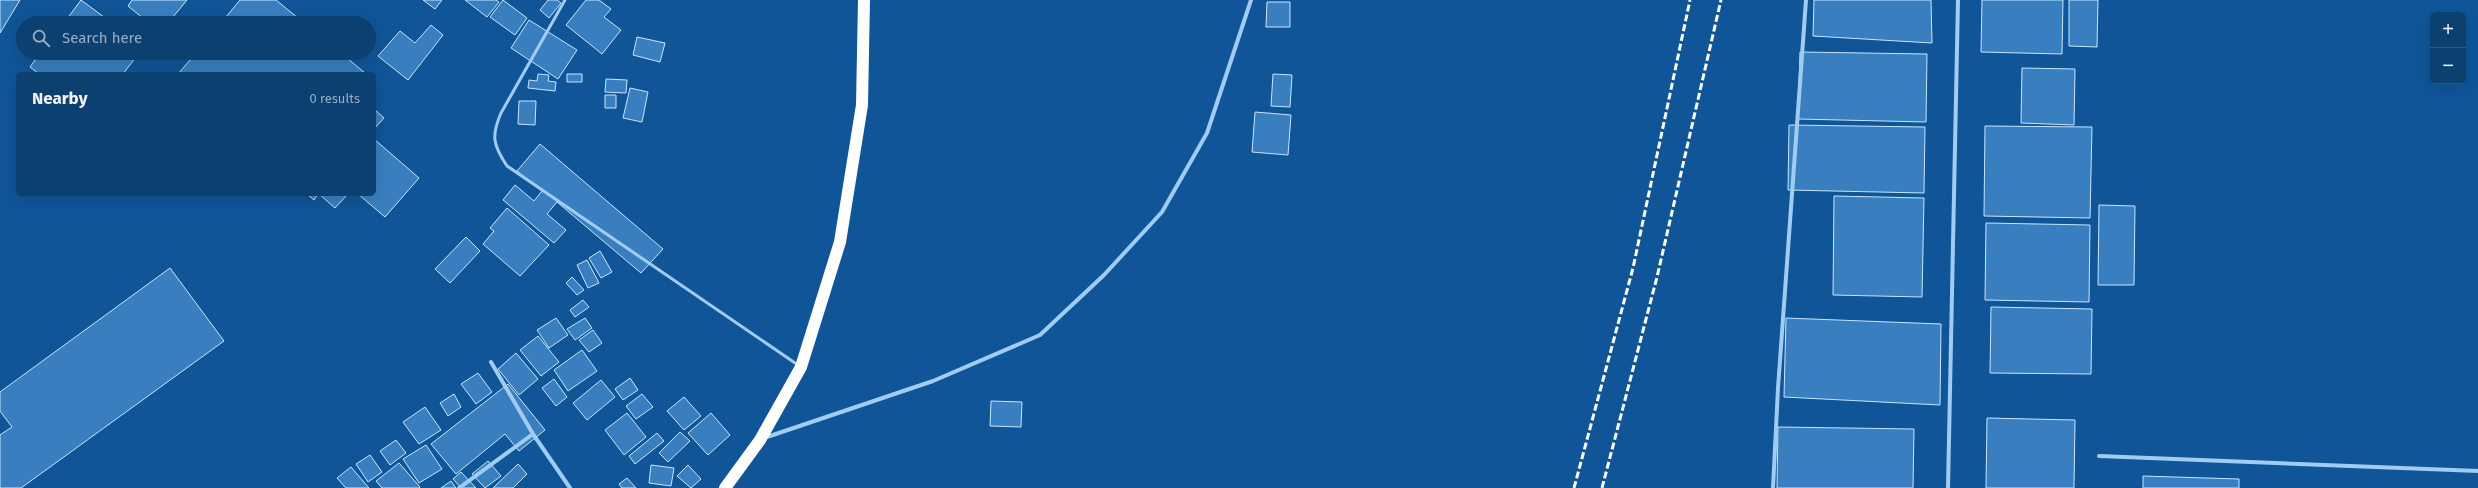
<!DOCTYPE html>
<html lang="en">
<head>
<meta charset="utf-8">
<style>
  body { margin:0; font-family:"Fira Sans",sans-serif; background:#1a4b79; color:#f1f3f6 }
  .controls { position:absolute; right:12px; top:12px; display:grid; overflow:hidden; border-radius:6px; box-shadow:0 4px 16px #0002 }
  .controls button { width:36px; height:36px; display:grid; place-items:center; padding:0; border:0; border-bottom:1px solid #2c5984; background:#0c4071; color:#f1f3f6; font:20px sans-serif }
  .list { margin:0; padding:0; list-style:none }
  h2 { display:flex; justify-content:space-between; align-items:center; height:52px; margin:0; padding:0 16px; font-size:17px }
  h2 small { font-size:13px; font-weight:400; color:#9aafc3 }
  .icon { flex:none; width:22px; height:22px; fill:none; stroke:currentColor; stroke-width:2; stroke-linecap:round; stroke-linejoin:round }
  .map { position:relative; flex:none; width:2478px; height:488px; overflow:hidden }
  .search { position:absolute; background:#0c4071; box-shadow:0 4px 16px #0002; left:16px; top:16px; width:360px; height:44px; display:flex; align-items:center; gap:10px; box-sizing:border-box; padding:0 14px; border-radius:22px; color:#9aafc3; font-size:15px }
  .panel { position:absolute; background:#0c4071; box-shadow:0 4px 16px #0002; left:16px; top:72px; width:360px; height:124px; border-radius:6px }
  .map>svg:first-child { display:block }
  .building { fill:#397fbf; stroke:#c8e5fe }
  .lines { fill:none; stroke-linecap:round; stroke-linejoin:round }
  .lane { stroke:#a0ccf4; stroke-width:3 }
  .street { stroke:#a0ccf4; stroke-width:4 }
  .highway { stroke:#fff; stroke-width:12 }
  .rail { stroke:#fff; stroke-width:3; stroke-dasharray:7 3; stroke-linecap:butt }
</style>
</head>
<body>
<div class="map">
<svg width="2478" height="488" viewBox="0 0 2478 488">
  <rect width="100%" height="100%" fill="#105597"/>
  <path class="building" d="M0 0H20L0 33Z
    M81 0 112 23H64Z
    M132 0H187L168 23H149L128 6Z
    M240 0H276L304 23H221Z
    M423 0H442L435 9Z
    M465 0H496L499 2 487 17Z
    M503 0 527 18 515 35 490 17Z
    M548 0H557L561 3 549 18 540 10Z
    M586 0H599L611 9 604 17 621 30 602 54 566 25Z
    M1814 0H1931L1932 43 1813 36Z
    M1982 0H2063L2062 54 1981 52Z
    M2069 0H2098L2097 47 2069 46Z
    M1267 2H1290V27H1266Z
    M529 20 577 50 558 79 511 48Z
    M431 25 443 35 408 80 378 56 400 31 415 43Z
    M637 37 665 43 660 62 633 55Z
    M1800 52 1927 54 1926 122 1798 119Z
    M40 53H139L123 74H39L30 67Z
    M196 53H341L365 73 178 74Z
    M2022 68 2075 69 2074 125 2021 123Z
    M538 74 549 75 548 81 556 82 555 91 528 88 529 80 537 81Z
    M567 74H582V82H567Z
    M1273 74 1292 75 1290 107 1271 106Z
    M606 79 627 80 626 93 605 92Z
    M630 88 648 92 642 122 623 118Z
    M605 95H616V108H605Z
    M519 101H536L535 125 518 124Z
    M374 109 384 118 374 129Z
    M1255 112 1291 115 1288 155 1252 152Z
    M1789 125 1925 127 1924 193 1788 190Z
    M1985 126 2092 127 2090 218 1984 216Z
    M374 139 419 178 385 217 358 194H374Z
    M540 144 663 249 641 273 557 202 547 214 566 230 554 243 503 200 515 185 534 201 542 191 517 171Z
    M307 194H318L314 200Z
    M319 194H348L335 208Z
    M1834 196 1924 198 1922 297 1833 295Z
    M2099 205 2135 206 2134 285H2098Z
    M507 208 549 245 520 276 483 244 494 231 490 228Z
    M1986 223 2090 225 2089 302 1985 300Z
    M466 237 480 251 450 283 435 269Z
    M600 251 612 272 601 278 589 258Z
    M587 260 599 283 588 288 577 265Z
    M170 268 224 341 21 488H0V435L12 427 0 411V392Z
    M572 277 584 290 577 295 566 283Z
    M583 300 589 307 575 317 570 310Z
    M1991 307 2092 309 2091 374 1990 373Z
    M556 318 568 335 549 348 537 330Z
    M585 318 592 328 575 340 567 329Z
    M1786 318 1941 324 1940 405 1784 397Z
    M593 330 602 343 589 352 579 340Z
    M538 336 559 362 541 376 520 350Z
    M582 350 597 371 568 391 554 370Z
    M516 353 538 379 519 395 498 369Z
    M478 373 492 392 476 404 461 384Z
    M630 378 638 390 623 400 615 389Z
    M554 379 567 397 556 406 542 388Z
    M601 380 615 397 587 420 573 403Z
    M508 384 545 430 519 451 505 434 456 474 431 444Z
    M454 394 461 407 448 416 440 403Z
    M642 394 653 407 636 419 626 406Z
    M684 397 701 416 684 430 667 411Z
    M991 401 1022 402 1021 427 990 426Z
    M425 407 441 430 419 444 403 422Z
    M627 413 646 437 624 455 605 430Z
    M711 413 730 435 708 455 688 433Z
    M1987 418 2075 420 2074 488H1986Z
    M1778 427 1914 429 1913 488H1777Z
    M680 432 690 441 668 462 659 453Z
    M657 433 664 441 635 464 629 456Z
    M396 440 406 453 390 465 380 451Z
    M426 445 442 469 419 483 403 459Z
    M370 455 382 472 368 482 356 464Z
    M488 461 501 476 485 488 472 474Z
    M399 463 420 487 419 488H382L376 481Z
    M518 464 527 474 513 488H493Z
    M651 465 674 468 671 486 649 483Z
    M688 465 701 479 691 488 677 476Z
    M351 467 369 488H346L337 478Z
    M461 472 476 488H461L453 479Z
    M2143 476 2239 479V488H2143Z
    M627 478 636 488H622L619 484Z
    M451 481 456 488H441Z"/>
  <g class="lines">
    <path class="lane" d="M565 0 501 113C491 136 493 145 507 166L798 365"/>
    <path class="street" d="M491 362 533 434 570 488
      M764 438 933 381 1040 335 1104 275 1162 212 1207 133 1251 0
      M2099 456 2478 471
      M459 488 533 434
      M1773 488 1778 388 1806 0
      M1948 488 1958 0"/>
    <path class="highway" d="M725 488 760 440 801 367 840 242 862 105 864 0"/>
    <path class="rail" d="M1574 488 1633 268 1690 0
      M1602 488 1657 277 1721 0"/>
  </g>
</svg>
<div class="controls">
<button>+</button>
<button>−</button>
</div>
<div class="search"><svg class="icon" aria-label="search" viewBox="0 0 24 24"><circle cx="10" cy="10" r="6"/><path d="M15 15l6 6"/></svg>Search here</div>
<section class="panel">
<h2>Nearby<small>0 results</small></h2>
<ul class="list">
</ul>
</section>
</div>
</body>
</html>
